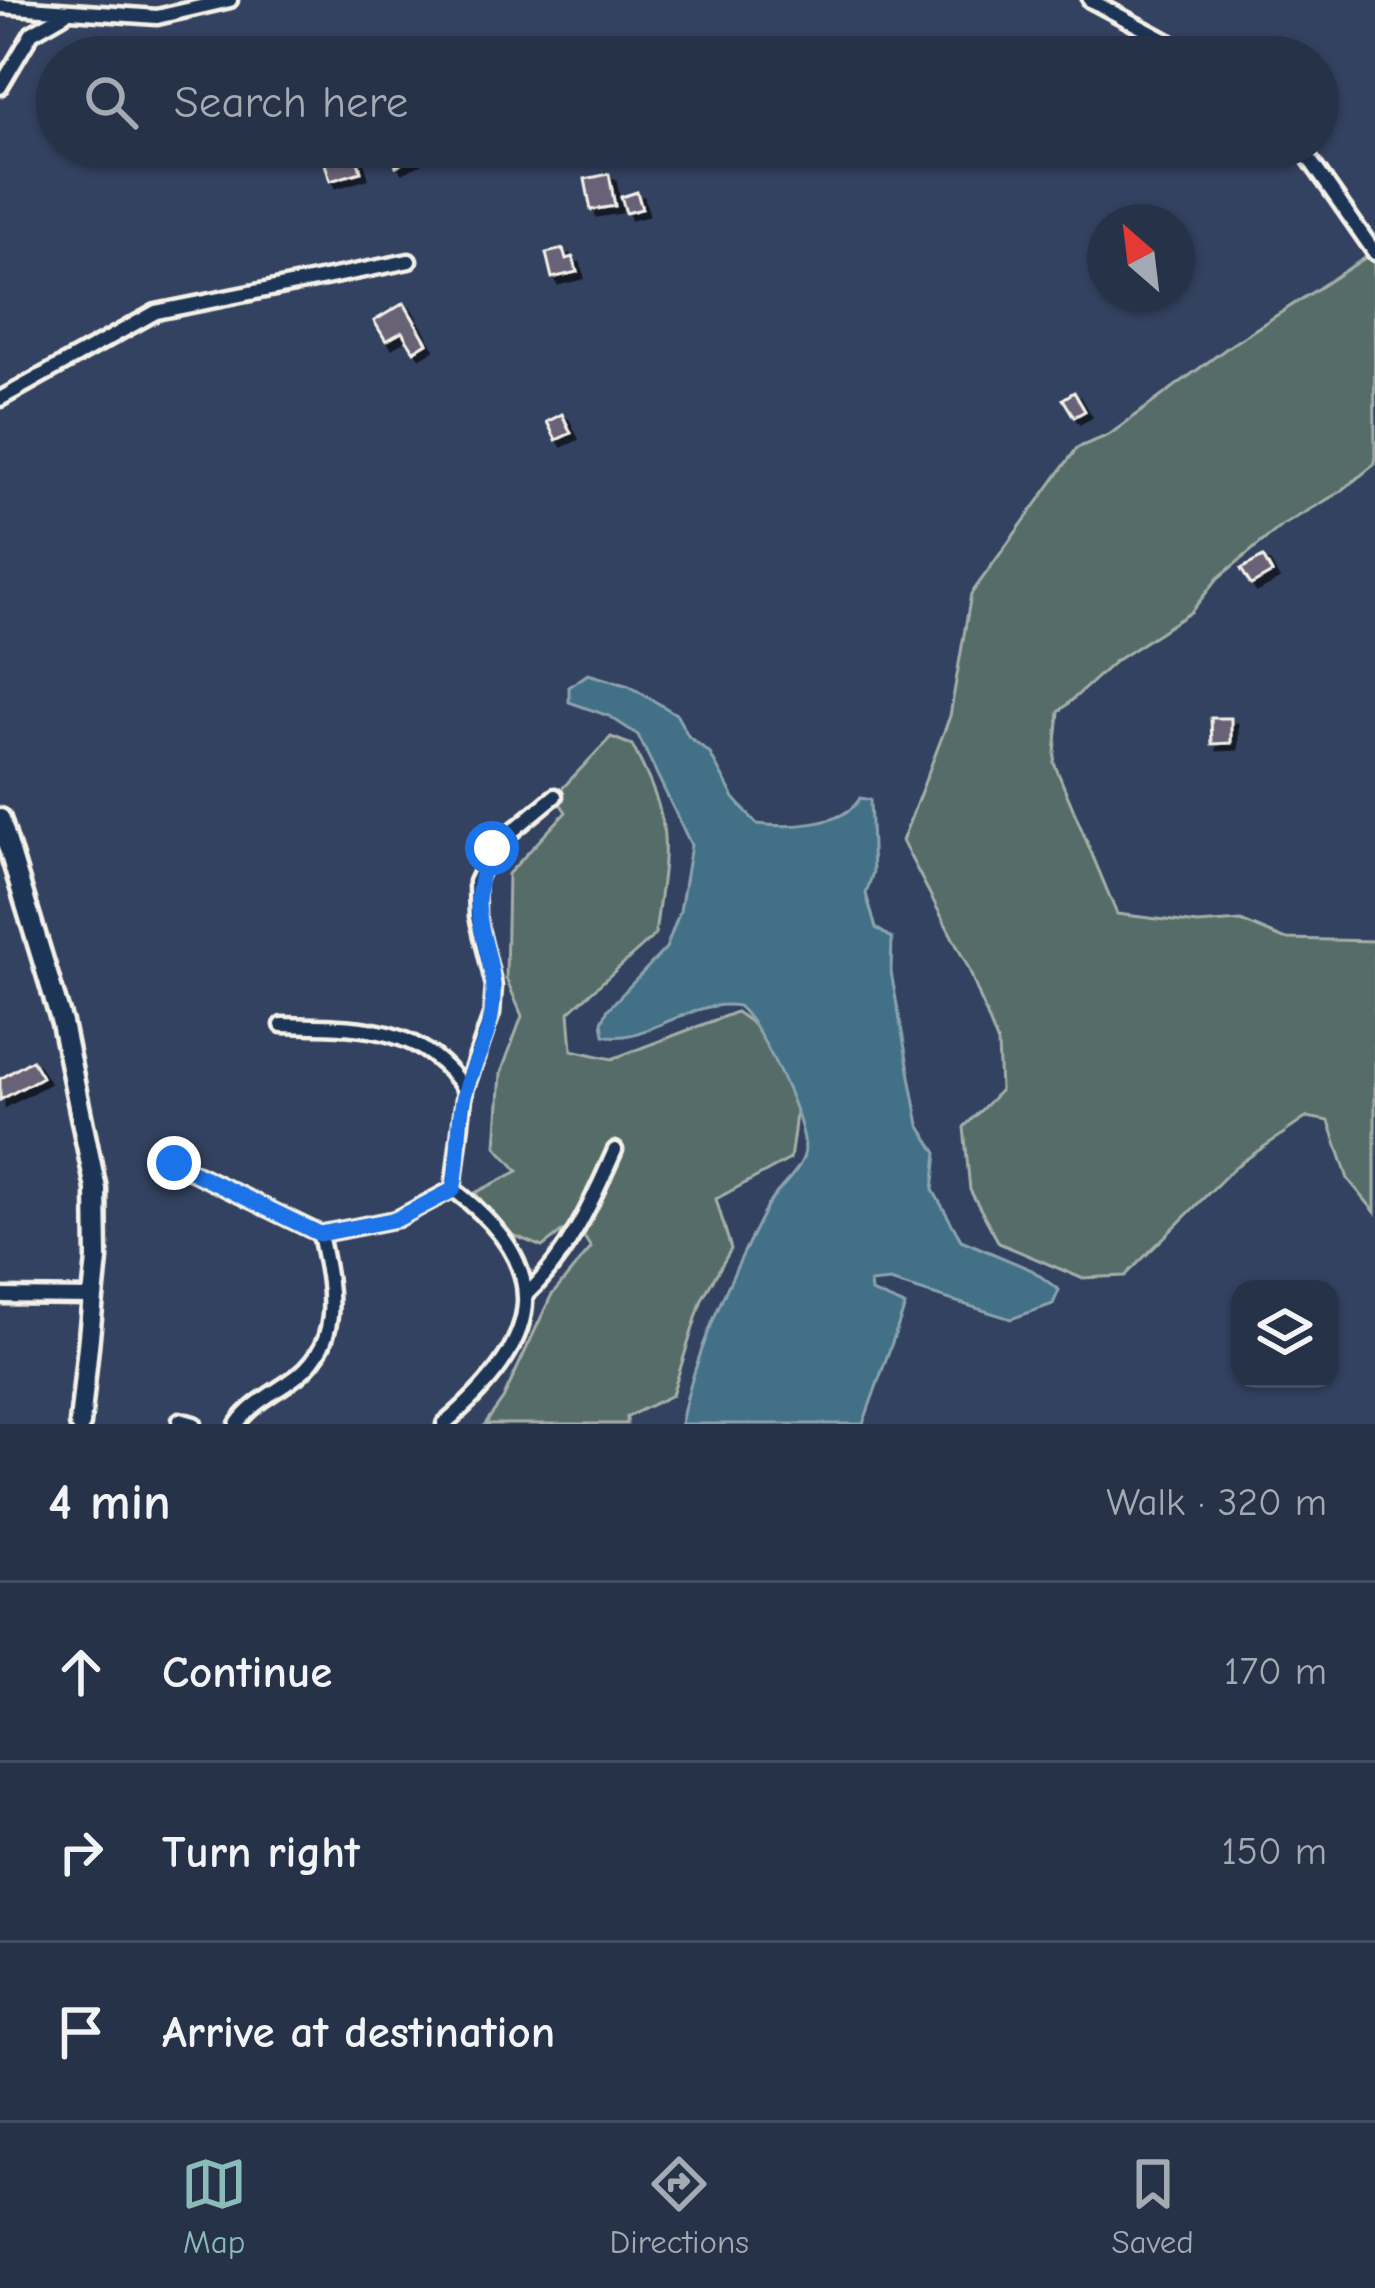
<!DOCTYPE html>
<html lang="en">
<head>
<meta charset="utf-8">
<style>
  body { margin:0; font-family:"Comic Neue",sans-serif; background:#323e52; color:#f1f3f6 }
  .controls { position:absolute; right:36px; bottom:36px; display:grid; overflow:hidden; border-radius:24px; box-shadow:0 3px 9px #0004 }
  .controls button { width:108px; height:108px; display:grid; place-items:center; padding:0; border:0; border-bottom:3px solid #424d60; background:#263248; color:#f1f3f6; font:60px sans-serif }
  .compass { position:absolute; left:1087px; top:204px; width:108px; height:108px; border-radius:50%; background:#263248; box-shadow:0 3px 9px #0004; rotate:332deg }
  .stop { position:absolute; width:36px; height:36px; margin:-27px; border:9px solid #1a73e8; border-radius:50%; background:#fff }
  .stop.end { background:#1a73e8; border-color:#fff; box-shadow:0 3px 12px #0008 }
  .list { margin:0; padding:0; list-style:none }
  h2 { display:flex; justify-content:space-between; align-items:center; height:156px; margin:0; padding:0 48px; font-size:51px }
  h2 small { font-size:39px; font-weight:400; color:#a4aab4 }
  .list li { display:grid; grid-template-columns:78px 1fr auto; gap:36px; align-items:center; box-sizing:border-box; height:180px; padding:0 48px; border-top:3px solid #424d60 }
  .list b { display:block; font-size:45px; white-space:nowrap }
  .list em { font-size:39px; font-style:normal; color:#a4aab4 }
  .icon { flex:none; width:66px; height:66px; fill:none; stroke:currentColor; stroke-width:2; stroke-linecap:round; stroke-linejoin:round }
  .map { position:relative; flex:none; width:1375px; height:1424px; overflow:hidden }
  .search { position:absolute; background:#263248; box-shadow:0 3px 9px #0004; left:36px; right:36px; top:36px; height:132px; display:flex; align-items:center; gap:30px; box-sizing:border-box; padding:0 42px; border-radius:66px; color:#a4aab4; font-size:45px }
  .sheet { height:696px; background:#263248 }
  nav { display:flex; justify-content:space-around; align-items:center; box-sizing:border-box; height:168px; border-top:3px solid #424d60; background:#263248; font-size:33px; color:#a4aab4 }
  nav a { display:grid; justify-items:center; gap:6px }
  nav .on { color:#8bbbb9 }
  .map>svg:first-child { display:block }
  .green { fill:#566c68; stroke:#a5aea8; stroke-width:3 }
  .water { fill:#436f87; stroke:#8aa3ae; stroke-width:3 }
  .building { fill:#676276; stroke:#f4f1e8; stroke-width:3; filter:url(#shadow) }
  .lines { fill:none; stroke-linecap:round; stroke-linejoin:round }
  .street-casing { stroke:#f4f1e8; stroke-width:21 }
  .secondary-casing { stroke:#f4f1e8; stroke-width:27 }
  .street { stroke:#1d3557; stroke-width:12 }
  .secondary { stroke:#1d3557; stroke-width:18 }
  .route { stroke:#1a73e8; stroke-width:15 }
</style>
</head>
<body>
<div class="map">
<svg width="1375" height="1424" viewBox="0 0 1375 1424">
  <defs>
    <filter id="shadow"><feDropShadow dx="6" dy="6" stdDeviation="0" flood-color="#0009"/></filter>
  </defs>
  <rect width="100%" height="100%" fill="#334260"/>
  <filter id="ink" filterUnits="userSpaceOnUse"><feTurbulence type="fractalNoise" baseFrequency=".00833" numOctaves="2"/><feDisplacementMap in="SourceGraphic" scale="24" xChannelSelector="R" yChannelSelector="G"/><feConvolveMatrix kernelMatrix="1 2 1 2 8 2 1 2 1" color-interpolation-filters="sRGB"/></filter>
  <g filter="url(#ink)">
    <path class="green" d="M1374 252 1375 464 1340 492 1280 527 1218 578 1191 612 1114 662 1059 712 1054 763 1117 914 1198 924 1241 921 1284 939 1375 941V1212L1348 1179 1329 1121 1307 1117 1235 1167 1125 1276 1081 1278 999 1243 970 1190 964 1127 1000 1091 998 1044 968 967 902 841 950 716 971 594 1077 448 1109 435 1231 345Z
      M611 737 632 745C676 828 666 846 655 935L569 1012 572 1050 612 1059 736 1012C803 1057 802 1081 790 1159L716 1199 731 1249 702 1299 672 1395 627 1417V1424H485L503 1399 551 1296 591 1248 575 1222 542 1247 513 1235 475 1193 518 1171 496 1146 501 1073 522 1016 506 978 508 874 566 812 555 796Z"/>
    <path class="water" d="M588 674 629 686 676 714 689 737 709 752 734 798 757 824C787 828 844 827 860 798L870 800 873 872 866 894 876 928 892 938 891 972 919 1125 937 1153 933 1190 961 1240 1032 1270 1059 1290 1053 1304 1011 1319 890 1281 870 1283 871 1292 905 1306 863 1424H681C695 1350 732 1275 766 1208 776 1189 798 1175 804 1155 812 1130 760 1023 738 1006 690 998 642 1046 604 1035L602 1022 608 1009 666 948 680 911 691 845 638 735 609 716 569 702V687Z"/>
    <path class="building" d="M354 147 361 172 330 181 321 150Z
      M408 147H437L396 166 391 155Z
      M609 174 615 206 591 210 585 179Z
      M637 192 642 209 626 213 621 197Z
      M563 249 566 259 573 257 577 272 552 278 546 253Z
      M404 303 427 343 414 351 402 332 386 341 374 321Z
      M1074 392 1085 411 1074 417 1063 399Z
      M562 414 571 433 556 440 547 422Z
      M1263 557 1272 573 1251 585 1241 569Z
      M1211 718H1231V743L1212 744Z
      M32 1060 42 1077 0 1100V1079Z"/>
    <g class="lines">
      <defs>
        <path id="street" d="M1090 0 1197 57
          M0 6 157 17 230 0
          M0 87 32 33 65 14
          M1301 147 1375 253
          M0 399 156 312 409 261
          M282 1025C356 1027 420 1023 465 1090
          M174 1163 320 1234
          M527 1294C569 1254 592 1202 615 1150
          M0 1296 93 1297
          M180 1420 194 1424
          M237 1424C249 1406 270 1395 289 1382 345 1345 332 1291 320 1234L397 1219 453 1189
          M444 1424C538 1344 562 1272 453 1189L465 1090 492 1013 494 986 477 916 476 882 492 848 555 796"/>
        <path id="secondary" d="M0 819 62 1023 96 1189 97 1259 80 1424"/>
      </defs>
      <use href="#street" class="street-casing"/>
      <use href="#secondary" class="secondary-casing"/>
      <use href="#street" class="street"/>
      <use href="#secondary" class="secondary"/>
    </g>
  </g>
  <g class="lines" filter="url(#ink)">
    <path class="route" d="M174 1163 320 1234 397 1219 453 1190C461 1157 456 1121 466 1089 474 1061 489 1039 492 1010 500 942 457 922 492 848"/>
  </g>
</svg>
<div class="controls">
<button><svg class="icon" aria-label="layers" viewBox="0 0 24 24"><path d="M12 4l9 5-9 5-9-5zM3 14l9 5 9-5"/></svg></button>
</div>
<svg class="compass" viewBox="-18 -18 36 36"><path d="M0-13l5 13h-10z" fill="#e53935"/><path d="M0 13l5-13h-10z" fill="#a4aab4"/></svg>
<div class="stop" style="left:492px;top:848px"></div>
<div class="stop end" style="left:174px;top:1163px"></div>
<div class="search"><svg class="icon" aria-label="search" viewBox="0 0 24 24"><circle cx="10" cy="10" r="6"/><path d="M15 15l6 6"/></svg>Search here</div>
</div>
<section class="sheet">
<h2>4 min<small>Walk · 320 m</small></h2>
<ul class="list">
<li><svg class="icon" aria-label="ahead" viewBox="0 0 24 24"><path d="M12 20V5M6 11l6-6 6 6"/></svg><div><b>Continue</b></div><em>170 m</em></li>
<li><svg class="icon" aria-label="right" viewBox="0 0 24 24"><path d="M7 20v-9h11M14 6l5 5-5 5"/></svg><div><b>Turn right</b></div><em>150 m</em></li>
<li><svg class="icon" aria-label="arrive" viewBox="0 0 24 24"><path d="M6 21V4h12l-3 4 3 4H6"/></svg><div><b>Arrive at destination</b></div></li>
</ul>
</section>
<nav>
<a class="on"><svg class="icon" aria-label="map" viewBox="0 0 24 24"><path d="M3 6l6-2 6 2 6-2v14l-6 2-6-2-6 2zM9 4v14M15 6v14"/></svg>Map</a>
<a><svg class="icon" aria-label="directions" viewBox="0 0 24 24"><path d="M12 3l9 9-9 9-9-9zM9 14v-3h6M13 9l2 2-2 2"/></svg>Directions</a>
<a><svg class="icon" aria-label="saved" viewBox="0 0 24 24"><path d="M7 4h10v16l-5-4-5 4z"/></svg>Saved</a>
</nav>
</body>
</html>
